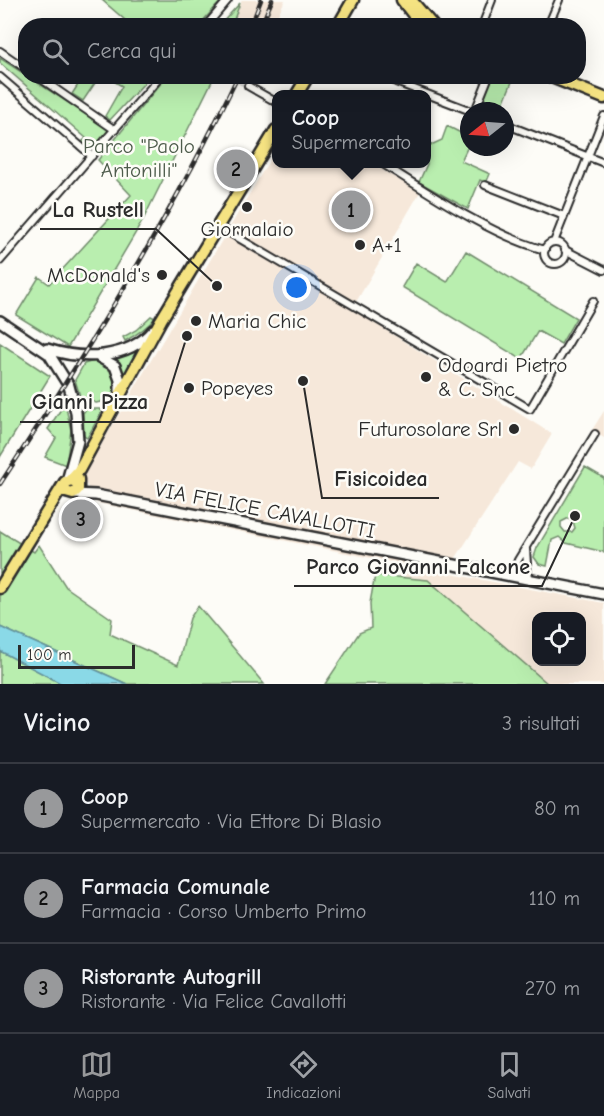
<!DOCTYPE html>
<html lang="it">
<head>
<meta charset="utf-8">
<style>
  body { margin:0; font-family:"Comic Neue",sans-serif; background:#20242c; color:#f1f3f6 }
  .controls { position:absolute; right:18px; bottom:18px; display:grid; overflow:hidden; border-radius:12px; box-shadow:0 6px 24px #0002 }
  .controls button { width:54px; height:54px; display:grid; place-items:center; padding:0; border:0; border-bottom:2px solid #363941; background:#171b24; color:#f1f3f6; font:30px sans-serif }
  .compass { position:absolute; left:460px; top:102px; width:54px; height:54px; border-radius:50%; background:#171b24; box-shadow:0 6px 24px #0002; rotate:253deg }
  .scale { position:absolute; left:18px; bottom:15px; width:117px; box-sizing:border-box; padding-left:6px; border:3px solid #2b2b2b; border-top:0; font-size:16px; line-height:21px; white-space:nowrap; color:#2b2b2b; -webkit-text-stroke:4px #fdfcf7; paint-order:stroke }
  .you { position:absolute; left:297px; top:288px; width:21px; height:21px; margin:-15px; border:4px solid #fff; border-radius:50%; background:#1a73e8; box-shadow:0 0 0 9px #1a73e833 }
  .badge { display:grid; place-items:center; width:39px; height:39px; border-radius:50%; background:#98999b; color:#111; font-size:20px; font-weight:700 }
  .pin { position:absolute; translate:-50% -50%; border:3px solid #fff; box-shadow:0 2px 6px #0006 }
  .popup { position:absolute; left:272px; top:90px; width:159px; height:78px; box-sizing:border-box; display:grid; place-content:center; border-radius:12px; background:#171b24; filter:drop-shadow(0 2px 4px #0005); font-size:20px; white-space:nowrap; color:#9ea1a6 }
  .popup b { font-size:22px; color:#f1f3f6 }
  .popup::after { content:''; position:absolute; left:50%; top:100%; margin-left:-12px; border:12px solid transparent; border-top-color:#171b24 }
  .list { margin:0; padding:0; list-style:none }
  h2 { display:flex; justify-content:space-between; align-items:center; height:78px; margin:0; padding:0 24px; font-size:26px }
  h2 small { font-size:20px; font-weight:400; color:#9ea1a6 }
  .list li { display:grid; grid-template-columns:39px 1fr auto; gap:18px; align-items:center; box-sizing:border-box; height:90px; padding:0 24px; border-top:2px solid #363941 }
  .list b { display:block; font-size:22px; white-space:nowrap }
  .list p { margin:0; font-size:20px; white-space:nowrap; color:#9ea1a6 }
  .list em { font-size:20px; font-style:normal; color:#9ea1a6 }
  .icon { flex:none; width:33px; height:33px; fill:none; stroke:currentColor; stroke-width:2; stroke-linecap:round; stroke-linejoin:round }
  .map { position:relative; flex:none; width:604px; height:684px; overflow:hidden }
  .search { position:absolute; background:#171b24; box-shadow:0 6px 24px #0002; left:18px; right:18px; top:18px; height:66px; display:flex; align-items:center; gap:15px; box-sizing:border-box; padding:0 21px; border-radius:24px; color:#9ea1a6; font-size:22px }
  .sheet { height:348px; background:#171b24 }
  nav { display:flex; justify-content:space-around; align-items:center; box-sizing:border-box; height:84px; border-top:2px solid #363941; background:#171b24; font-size:16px; color:#9ea1a6 }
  nav a { display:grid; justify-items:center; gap:3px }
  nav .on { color:#98999b }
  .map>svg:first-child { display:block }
  .built { fill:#f6e8da; fill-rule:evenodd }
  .green { fill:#b9eeaf; stroke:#728c6d; stroke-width:1.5; fill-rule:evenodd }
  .water { fill:#8ad9e7; stroke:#64939c; stroke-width:1.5 }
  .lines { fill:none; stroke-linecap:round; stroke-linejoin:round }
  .street-tunnel { stroke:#d3d2ce; stroke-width:6; stroke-dasharray:6 3; stroke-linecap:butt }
  .street-casing { stroke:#2b2b2b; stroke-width:10 }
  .secondary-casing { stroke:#2b2b2b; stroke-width:14 }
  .primary-casing { stroke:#2b2b2b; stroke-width:15 }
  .street { stroke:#fdfcf7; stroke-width:6 }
  .secondary { stroke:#fdfcf7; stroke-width:9 }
  .primary { stroke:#f5e382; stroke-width:10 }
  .rail-casing { stroke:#2b2b2b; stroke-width:4.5 }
  .rail { stroke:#fdfcf7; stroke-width:2; stroke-dasharray:7; stroke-linecap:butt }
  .poi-dot { fill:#2b2b2b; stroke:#fdfcf7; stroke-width:2 }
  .labels { text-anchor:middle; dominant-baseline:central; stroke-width:5; stroke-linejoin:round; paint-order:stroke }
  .park-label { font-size:21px; fill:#4e5c4c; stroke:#fdfcf7 }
  .poi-label { font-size:21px; fill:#2b2b2b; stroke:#fdfcf7; text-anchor:start }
  .street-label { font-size:21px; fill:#2b2b2b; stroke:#fdfcf7 }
  .leader { fill:none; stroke:#2b2b2b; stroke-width:2 }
  .callout-dot { fill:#2b2b2b; stroke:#fdfcf7; stroke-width:2 }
  .callout-label { font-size:22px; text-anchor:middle; font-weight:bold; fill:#2b2b2b; stroke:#fdfcf7; stroke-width:5; stroke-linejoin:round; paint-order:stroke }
</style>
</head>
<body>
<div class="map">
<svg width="604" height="684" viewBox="0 0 604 684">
  <rect width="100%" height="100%" fill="#fdfcf7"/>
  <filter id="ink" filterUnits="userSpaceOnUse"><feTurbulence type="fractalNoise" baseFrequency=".0167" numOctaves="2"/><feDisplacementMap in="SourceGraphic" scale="12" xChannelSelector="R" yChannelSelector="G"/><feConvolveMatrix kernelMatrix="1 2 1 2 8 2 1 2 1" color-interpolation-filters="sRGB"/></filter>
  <g filter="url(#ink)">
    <path class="built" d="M242 0H285L273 25H232Z
      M276 149V164H372L420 192 352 309 552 434 531 469 518 462 446 573 604 603V684H548L428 580 398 577 401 564 97 503 82 477ZM536 616H582V662H536Z
      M604 411V438L592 430Z"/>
    <path class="green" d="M102 0H222L199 25 132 26Z
      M240 3 232 25H220Z
      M0 58 110 130 93 148 81 143 86 138 0 63Z
      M83 77H91L97 80 83 101 72 94Z
      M107 77H144L148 79 110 120 105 116 122 86Z
      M166 77H214L142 222 68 347 16 315 39 277 49 284 131 195 98 160Z
      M491 77H514L500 111 479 107Z
      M447 126 469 137V144L461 161 490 174 486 183 480 180 468 209 419 182 427 164 426 136 431 145 442 140Z
      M466 251 576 318 561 344 538 331 521 359 402 287 416 263 447 282Z
      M151 316 155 318C146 329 136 335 125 341L123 337 136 330Z
      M0 343 50 376 0 457Z
      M137 348 140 352 127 374H123L116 359 118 355Z
      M97 360C121 370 126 397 96 403L80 396 75 380 84 364Z
      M65 403 71 430 66 465 45 457 56 438 48 429Z
      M86 409H100L101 413 87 438 84 436 83 413Z
      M585 467 604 478V552L566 543 559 537 552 540 547 566 539 564 534 557 537 548ZM569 518 573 521 575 528 572 532H565L561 527V522Z
      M0 531 34 552 39 545 66 587 112 619 110 634 178 665 190 618 198 606 264 684H127L0 627Z
      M375 575 428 580 548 684H325L359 633 371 628 370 603Z
      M0 651 55 680 62 684H0Z"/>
    <path class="water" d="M0 627 127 684H62L0 651Z"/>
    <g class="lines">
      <path class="street-tunnel" d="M231 76 248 86"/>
      <defs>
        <path id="street" d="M206 26 228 0
          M482 26 492 0
          M548 26 559 0
          M0 51 26 69
          M37 76 115 130
          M398 76 396 82 471 111
          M0 77 92 156
          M248 86 276 102
          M475 111 489 76
          M505 124 604 163
          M383 164C429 193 492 236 545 250
          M485 185 564 216
          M218 226 530 409 593 301
          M554 242 604 116
          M544 253a11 11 0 1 1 22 0a11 11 0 1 1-22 0Z
          M565 250 604 270
          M0 261 161 76
          M526 549 528 580
          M512 576 518 560 595 434"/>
        <path id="secondary" d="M0 321 49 354 69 386 76 412 78 441 67 481
          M47 349C81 360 128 360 153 330
          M99 357 115 366 120 380V393
          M73 494 96 495 604 594"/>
        <path id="primary" d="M402 0 422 26
          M411 0 433 26
          M338 26 353 0
          M549 76 604 98
          M297 94 308 76
          M70 480 79 470 161 320 276 130
          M64 484 66 492 73 494 78 489V479
          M0 588 65 482 73 480 78 485"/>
      </defs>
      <use href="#street" class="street-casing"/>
      <use href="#secondary" class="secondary-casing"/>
      <use href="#primary" class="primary-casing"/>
      <use href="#street" class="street"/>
      <use href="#secondary" class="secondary"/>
      <use href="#primary" class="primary"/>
      <defs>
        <path id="rail" d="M251 26 261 0
          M261 26 272 0
          M0 484C87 352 170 219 238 76"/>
      </defs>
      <use href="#rail" class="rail-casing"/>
      <use href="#rail" class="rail"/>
    </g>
  </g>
  <g class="poi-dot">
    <circle cx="247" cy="207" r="6"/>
    <circle cx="360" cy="245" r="6"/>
    <circle cx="162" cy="275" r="6"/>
    <circle cx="196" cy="321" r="6"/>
    <circle cx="426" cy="377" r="6"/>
    <circle cx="189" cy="388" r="6"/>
    <circle cx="514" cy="429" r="6"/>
  </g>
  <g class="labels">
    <g class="park-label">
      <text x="139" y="146">Parco "Paolo<tspan x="139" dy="24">Antonilli"</tspan></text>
    </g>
    <g class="poi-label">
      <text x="247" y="229" text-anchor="middle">Giornalaio</text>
      <text x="372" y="245">A+1</text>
      <text x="150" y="275" text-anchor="end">McDonald's</text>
      <text x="208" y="321">Maria Chic</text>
      <text x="438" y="365">Odoardi Pietro<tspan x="438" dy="24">&amp; C. Snc</tspan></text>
      <text x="201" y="388">Popeyes</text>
      <text x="502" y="429" text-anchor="end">Futurosolare Srl</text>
    </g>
    <g class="street-label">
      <text transform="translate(265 510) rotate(11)">VIA FELICE CAVALLOTTI</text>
    </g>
  </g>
  <path class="leader" d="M217 286L156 229H40M187 336L160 422H20M303 381L322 498H439M575 516L542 586H294"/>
  <g class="callout-dot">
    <circle cx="217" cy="286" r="6"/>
    <circle cx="187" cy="336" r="6"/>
    <circle cx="303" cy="381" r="6"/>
    <circle cx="575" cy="516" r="6"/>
  </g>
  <g class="callout-label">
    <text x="98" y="217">La Rustell</text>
    <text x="90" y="409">Gianni Pizza</text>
    <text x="381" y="486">Fisicoidea</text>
    <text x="418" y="574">Parco Giovanni Falcone</text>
  </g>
</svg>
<div class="controls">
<button><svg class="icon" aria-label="locate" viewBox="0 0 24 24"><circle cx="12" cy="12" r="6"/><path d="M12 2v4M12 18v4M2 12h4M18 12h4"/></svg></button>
</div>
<svg class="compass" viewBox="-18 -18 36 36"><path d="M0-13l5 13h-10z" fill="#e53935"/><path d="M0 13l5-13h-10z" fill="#9ea1a6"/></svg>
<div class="scale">100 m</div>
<div class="you"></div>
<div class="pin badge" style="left:351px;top:210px">1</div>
<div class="popup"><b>Coop</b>Supermercato</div>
<div class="pin badge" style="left:236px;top:169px">2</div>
<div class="pin badge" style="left:81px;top:519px">3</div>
<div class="search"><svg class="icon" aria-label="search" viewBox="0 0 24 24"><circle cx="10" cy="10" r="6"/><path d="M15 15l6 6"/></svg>Cerca qui</div>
</div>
<section class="sheet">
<h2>Vicino<small>3 risultati</small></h2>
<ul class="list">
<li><span class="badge">1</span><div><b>Coop</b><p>Supermercato · Via Ettore Di Blasio</p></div><em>80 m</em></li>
<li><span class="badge">2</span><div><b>Farmacia Comunale</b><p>Farmacia · Corso Umberto Primo</p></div><em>110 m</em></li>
<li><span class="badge">3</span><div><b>Ristorante Autogrill</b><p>Ristorante · Via Felice Cavallotti</p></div><em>270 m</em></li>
</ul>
</section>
<nav>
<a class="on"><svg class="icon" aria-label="map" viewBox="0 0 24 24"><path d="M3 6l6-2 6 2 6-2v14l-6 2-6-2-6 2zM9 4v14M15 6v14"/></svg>Mappa</a>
<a><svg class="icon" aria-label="directions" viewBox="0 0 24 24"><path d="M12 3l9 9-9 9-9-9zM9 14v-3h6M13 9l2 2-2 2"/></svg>Indicazioni</a>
<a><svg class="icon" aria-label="saved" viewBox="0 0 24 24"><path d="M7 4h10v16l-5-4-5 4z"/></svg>Salvati</a>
</nav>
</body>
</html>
